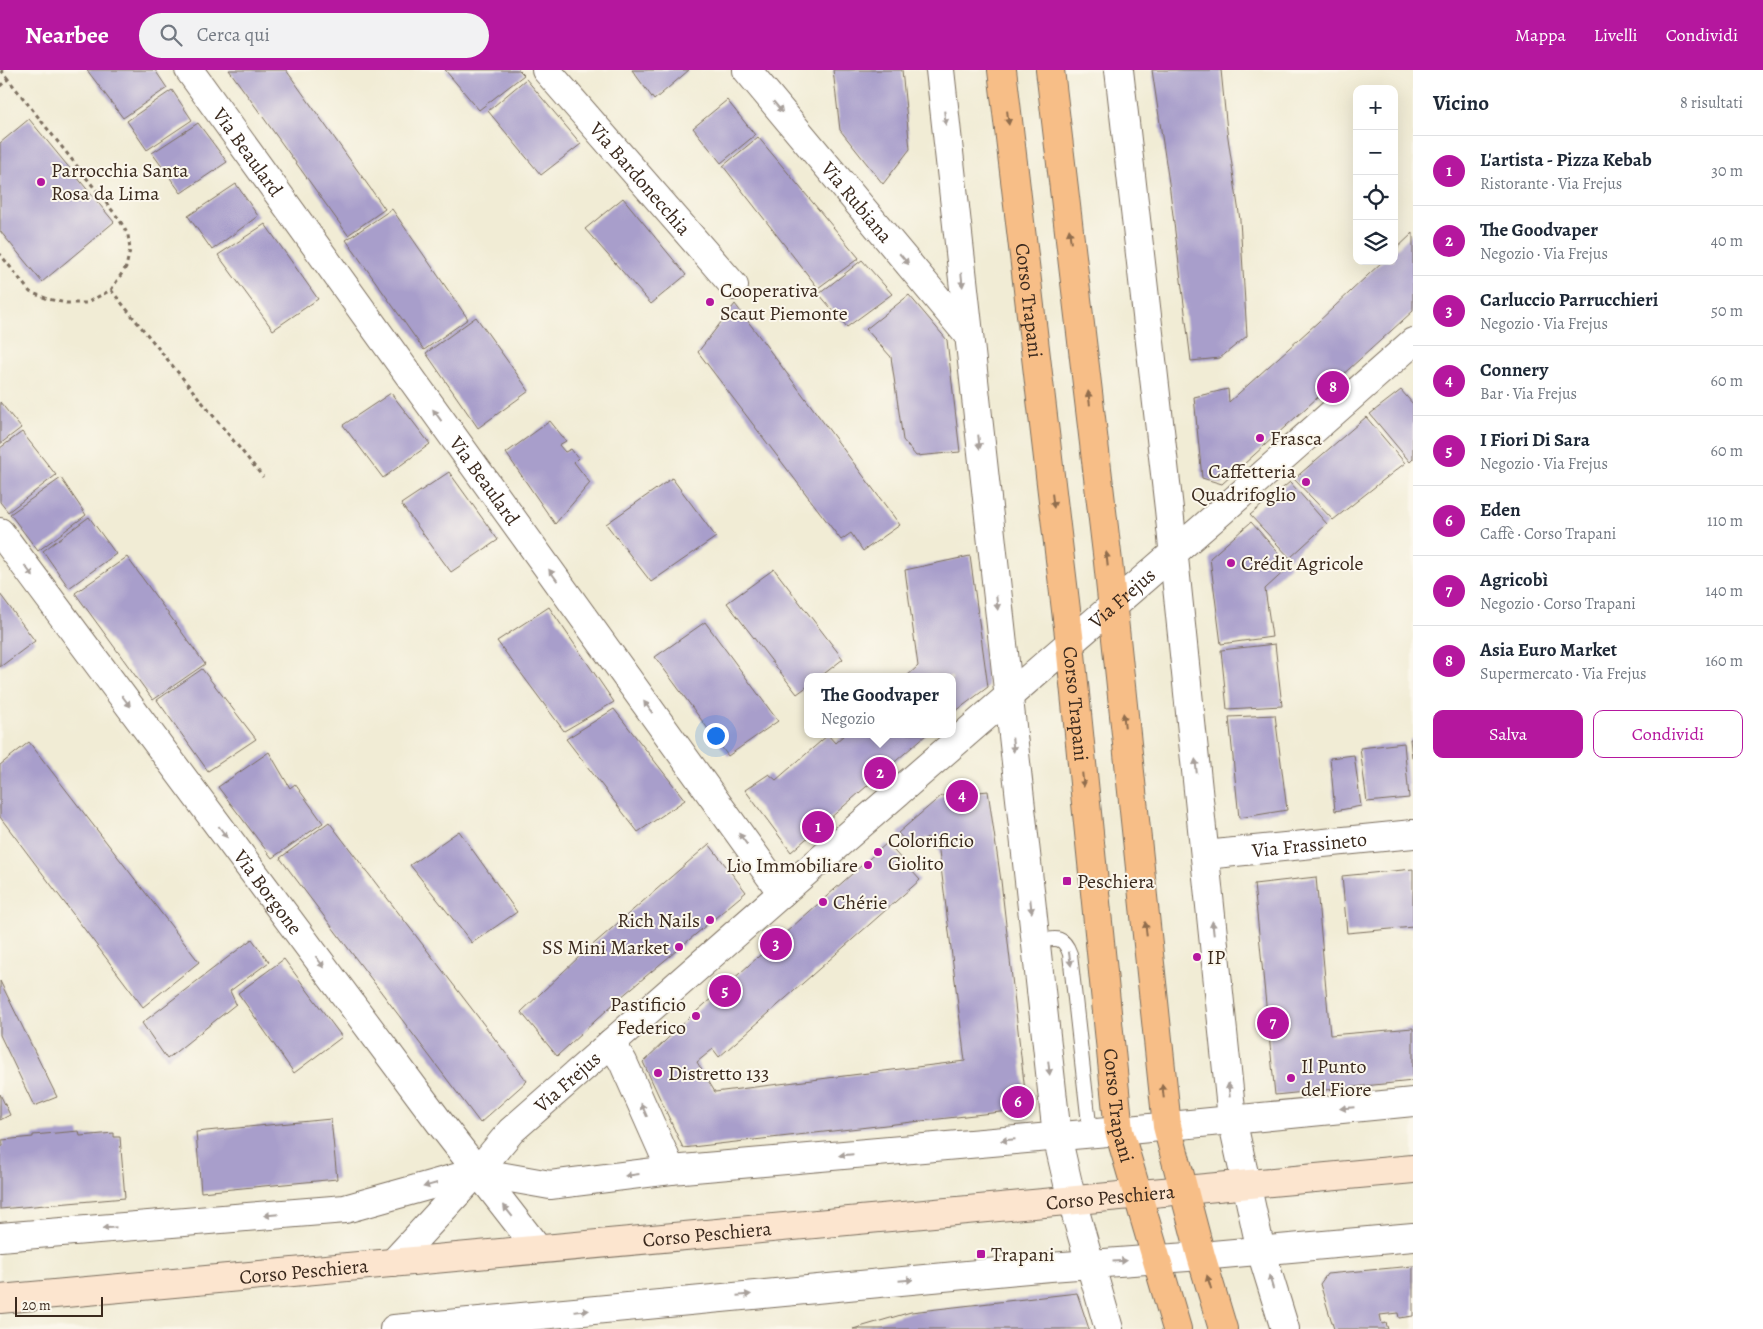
<!DOCTYPE html>
<html lang="it">
<head>
<meta charset="utf-8">
<style>
  body { margin:0; font-family:Alegreya,serif; background:#f2f2f3; color:#1f2937 }
  .controls { position:absolute; right:15px; top:15px; display:grid; overflow:hidden; border-radius:10px; box-shadow:0 5px 20px #0002 }
  .controls button { width:45px; height:45px; display:grid; place-items:center; padding:0; border:0; border-bottom:1px solid #e0e1e3; background:#fff; color:#1f2937; font:25px sans-serif }
  .scale { position:absolute; left:15px; bottom:12px; width:88px; box-sizing:border-box; padding-left:5px; border:2px solid #3b2a1e; border-top:0; font-size:14px; line-height:18px; white-space:nowrap; color:#3b2a1e; -webkit-text-stroke:4px #fbf7ec; paint-order:stroke }
  .you { position:absolute; left:715px; top:665px; width:18px; height:18px; margin:-12px; border:4px solid #fff; border-radius:50%; background:#1a73e8; box-shadow:0 0 0 8px #1a73e833 }
  .badge { display:grid; place-items:center; width:32px; height:32px; border-radius:50%; background:#b5179e; color:#fff; font-size:16px; font-weight:700 }
  .pin { position:absolute; translate:-50% -50%; border:2px solid #fff; box-shadow:0 1px 5px #0006 }
  .popup { position:absolute; left:804px; top:603px; width:152px; height:65px; box-sizing:border-box; display:grid; place-content:center; border-radius:10px; background:#fff; filter:drop-shadow(0 1px 4px #0005); font-size:16px; white-space:nowrap; color:#747a83 }
  .popup b { font-size:19px; color:#1f2937 }
  .popup::after { content:''; position:absolute; left:50%; top:100%; margin-left:-10px; border:10px solid transparent; border-top-color:#fff }
  .list { margin:0; padding:0; list-style:none }
  h2 { display:flex; justify-content:space-between; align-items:center; height:65px; margin:0; padding:0 20px; font-size:21px }
  h2 small { font-size:16px; font-weight:400; color:#747a83 }
  .list li { display:grid; grid-template-columns:32px 1fr auto; gap:15px; align-items:center; box-sizing:border-box; height:70px; padding:0 20px; border-top:1px solid #e0e1e3 }
  .list b { display:block; font-size:19px; white-space:nowrap }
  .list p { margin:0; font-size:16px; white-space:nowrap; color:#747a83 }
  .list em { font-size:16px; font-style:normal; color:#747a83 }
  .actions { display:flex; gap:10px; padding:15px 20px }
  .actions a { flex:1; padding:11px 0; border:1px solid #b5179e; border-radius:10px; text-align:center; font-size:18px; color:#b5179e }
  .actions .main { background:#b5179e; color:#fff }
  .icon { flex:none; width:28px; height:28px; fill:none; stroke:currentColor; stroke-width:2; stroke-linecap:round; stroke-linejoin:round }
  .map { position:relative; flex:none; width:1413px; height:1259px; overflow:hidden }
  header { display:flex; align-items:center; gap:30px; box-sizing:border-box; height:70px; padding:0 25px; background:#b5179e; color:#fff }
  header strong { font-size:24px }
  nav { display:flex; gap:28px; margin-inline-start:auto; font-size:18px }
  .search { width:350px; height:45px; background:#f2f2f3; display:flex; align-items:center; gap:12px; box-sizing:border-box; padding:0 18px; border-radius:28px; color:#747a83; font-size:19px }
  main { display:flex }
  aside { flex:1; background:#fff }
  .map>svg:first-child { display:block }
  .building { fill:#a89ecb }
  .lines { fill:none; stroke-linecap:round; stroke-linejoin:round }
  .lane-casing { stroke:#7b6e5e; stroke-width:16 }
  .street-casing { stroke:#7b6e5e; stroke-width:30 }
  .secondary-casing { stroke:#7b6e5e; stroke-width:30 }
  .primary-casing { stroke:#7b6e5e; stroke-width:30 }
  .path { stroke:#7b6e5e; stroke-width:3; stroke-dasharray:4 4; stroke-linecap:butt }
  .lane { stroke:#fff; stroke-width:14 }
  .street { stroke:#fff; stroke-width:28 }
  .secondary { stroke:#fce5cf; stroke-width:28 }
  .primary { stroke:#f7be87; stroke-width:28 }
  .oneway { fill:#a79f9a }
  .oneway2 { fill:#906d4d }
  .poi-dot { fill:#b5179e; stroke:#fbf7ec; stroke-width:2 }
  .labels { text-anchor:middle; dominant-baseline:central; stroke-width:4; stroke-linejoin:round; paint-order:stroke }
  .street-label { font-size:20px; fill:#3b2a1e; stroke:#fbf7ec }
  .poi-label { font-size:20px; fill:#3b2a1e; stroke:#fbf7ec; text-anchor:start }
</style>
</head>
<body>
<header>
<strong>Nearbee</strong>
<div class="search"><svg class="icon" aria-label="search" viewBox="0 0 24 24"><circle cx="10" cy="10" r="6"/><path d="M15 15l6 6"/></svg>Cerca qui</div>
<nav><a>Mappa</a><a>Livelli</a><a>Condividi</a></nav>
</header>
<main>
<div class="map">
<svg width="1413" height="1259" viewBox="0 0 1413 1259">
  <rect width="100%" height="100%" fill="#fbf7ec"/>
  <filter id="ink" filterUnits="userSpaceOnUse"><feTurbulence type="fractalNoise" baseFrequency=".02" numOctaves="2"/><feDisplacementMap in="SourceGraphic" scale="10" xChannelSelector="R" yChannelSelector="G"/><feConvolveMatrix kernelMatrix="1 2 1 2 8 2 1 2 1" color-interpolation-filters="sRGB"/></filter>
  <filter id="wash" filterUnits="userSpaceOnUse"><feTurbulence type="fractalNoise" baseFrequency=".0096" numOctaves="4" result="noise"/><feDisplacementMap in="SourceGraphic" scale="20" xChannelSelector="R" yChannelSelector="G"/><feGaussianBlur stdDeviation="1.12" result="paint"/><feColorMatrix in="noise" values="0 0 0 0 0 0 0 0 0 0 0 0 0 0 0 0 0 1.4 0 .05"/><feComposite in="paint" operator="in"/></filter>
  <g filter="url(#wash)">
    <rect width="100%" height="100%" fill="#f1ecd5"/>
    <g id="blocks">
      <path class="building" d="M87 0H155L167 18 123 48Z
        M229 0H286L385 139 348 165Z
        M445 0H519L524 5 479 40Z
        M632 0H689L654 30Z
        M833 0H902L910 79 883 114 840 60Z
        M1152 0H1221L1227 61 1240 150 1247 266 1220 288 1191 291 1169 113Z
        M526 9 581 74 541 105 488 41Z
        M172 20 192 50 147 80 127 51Z
        M727 30 755 65 721 93 693 58Z
        M29 49 114 152 42 212 0 161V73Z
        M198 53 227 92 181 123 152 83Z
        M758 67 859 188 818 218 723 96Z
        M236 114 258 146 212 180 188 146Z
        M623 128 686 205 651 234 585 159Z
        M392 139 468 249 424 280 346 170Z
        M265 154 318 229 273 260 218 185Z
        M1413 163V241L1222 414 1202 408 1194 327 1228 319 1229 332 1318 252 1383 191H1394V181Z
        M862 190 892 224 847 257 819 224Z
        M909 225 947 270 960 382 916 386 903 370 891 287 866 259Z
        M735 234 900 455 863 481 851 463 841 470 698 282Z
        M476 247 529 321 478 358 426 283Z
        M1401 320 1413 334V389L1410 392 1370 344Z
        M391 323 430 374 383 408 343 355Z
        M0 332 21 358 0 374Z
        M1366 347 1405 393 1333 450 1294 409Z
        M550 351 566 371 559 375 565 382 571 379 578 388 574 392 590 413 555 454 506 383Z
        M22 362 56 405 8 442 0 432V378Z
        M449 402 498 470 451 502 401 434Z
        M61 408 86 445 38 481 10 444Z
        M672 408 716 467 651 512 606 454Z
        M1290 412 1327 454 1290 488 1250 445Z
        M89 447 116 484 69 518 43 481Z
        M1251 452 1290 496 1265 519 1272 567 1221 574 1210 488Z
        M970 486 988 617 952 644V607H906L918 596 905 500Z
        M127 487 205 594 153 630 75 523Z
        M774 499 843 589 820 607H808V616L797 624 727 533Z
        M0 524 35 571 0 597Z
        M549 537 614 632 564 661 497 571Z
        M705 552 778 651 728 686 655 587Z
        M1275 574 1282 636 1227 639 1221 580Z
        M202 599 256 669 208 701 157 630Z
        M614 639 685 730 638 762 566 669Z
        M1275 645 1287 740 1239 748 1229 647Z
        M845 664H927L791 782 745 720 769 704 776 710 828 665 835 673Z
        M1410 669H1413V687H1412Z
        M29 672 199 892 143 937 0 747V695Z
        M1404 673 1409 728 1367 732 1360 678Z
        M269 682 290 718 295 714 323 753 272 788 218 717Z
        M1354 685 1361 736 1335 741 1330 688Z
        M988 721 1001 811 1027 1039 683 1078 643 992 688 949 887 773 920 810 719 987 713 979 697 992 715 1022 965 991 939 781 927 767 913 780 898 763 941 726Z
        M329 752 527 1011 480 1053 280 788Z
        M459 761 517 842 472 873 410 795Z
        M709 774 746 822 620 928 557 986 521 942 581 885Z
        M1413 799V857L1347 863 1342 806Z
        M1316 807 1330 965 1413 958V1011L1275 1025 1254 814Z
        M252 869 269 892 230 921 236 934 167 989 142 953Z
        M284 889 342 967 294 1003 238 923Z
        M0 911 57 1027 34 1036 0 965Z
        M0 1024 10 1045 0 1050Z
        M331 1049 337 1109 201 1122 196 1062Z
        M79 1061 80 1066 114 1063V1067H120L125 1128 0 1139V1077L3 1076 2 1070 33 1067V1065Z
        M1413 1196V1246L1399 1248 1398 1243 1380 1245 1382 1254 1386 1253 1388 1259H1334L1320 1214 1327 1204Z
        M1077 1223 1089 1259H853L911 1242Z"/>
    </g>
  </g>
  <g filter="url(#ink)">
    <use href="#blocks" fill-opacity="0" stroke="#7b6e5e" stroke-width="1"/>
    <g class="lines">
      <defs>
        <path id="lane" d="M1035 872C1053 869 1063 863 1070 884L1090 1063"/>
        <g id="street">
          <path id="s1" d="M189 0 782 823"/>
          <path id="s2" d="M546 0 734 216"/>
          <path id="s3" d="M747 0 968 265"/>
          <path d="M940 0 1057 1066 1072 1131 1109 1259"/>
          <path d="M1119 0 1169 439 1232 1049 1261 1181 1285 1259"/>
          <path id="s4" d="M0 462 440 1053 538 1179"/>
          <path id="s5" d="M1205 785 1413 764"/>
          <path d="M611 973 623 992 671 1100"/>
          <path d="M0 1167 345 1139 477 1102 550 1115 671 1100 1119 1061 1413 1032"/>
          <path id="s6" d="M393 1193 477 1102 511 1061 782 823 1222 441 1413 272"/>
          <path d="M394 1259 1050 1197 1201 1186 1413 1167"/>
        </g>
        <g id="secondary">
          <path id="s7" d="M0 1229 1413 1099"/>
        </g>
        <g id="primary">
          <path id="s8" d="M1002 0 1070 574 1119 1061 1177 1259"/>
          <path d="M1050 0 1108 492 1167 1056 1201 1186 1223 1259"/>
        </g>
      </defs>
      <use href="#lane" class="lane-casing"/>
      <use href="#street" class="street-casing"/>
      <use href="#secondary" class="secondary-casing"/>
      <use href="#primary" class="primary-casing"/>
      <path class="path" d="M1 0 8 9
        M0 16 8 9 119 149 128 165 130 180 126 197 111 220 86 233H66L48 229 30 222 0 184
        M111 220 263 407"/>
      <use href="#lane" class="lane"/>
      <use href="#street" class="street"/>
      <use href="#secondary" class="secondary"/>
      <use href="#primary" class="primary"/>
    </g>
    <defs><path id="oneway-solid" d="M-6-.8H1V-3.2L6.5 0L1 3.2V.8H-6Z" transform="scale(1.25)"/></defs>
    <g class="oneway">
      <use href="#oneway-solid" transform="translate(778 37) rotate(50)"/>
      <use href="#oneway-solid" transform="translate(945 48) rotate(84)"/>
      <use href="#oneway-solid" transform="translate(904 189) rotate(50)"/>
      <use href="#oneway-solid" transform="translate(962 210) rotate(84)"/>
      <use href="#oneway-solid" transform="translate(437 345) rotate(-126)"/>
      <use href="#oneway-solid" transform="translate(979 372) rotate(84)"/>
      <use href="#oneway-solid" transform="translate(29 501) rotate(53)"/>
      <use href="#oneway-solid" transform="translate(553 505) rotate(-126)"/>
      <use href="#oneway-solid" transform="translate(997 533) rotate(84)"/>
      <use href="#oneway-solid" transform="translate(126 631) rotate(53)"/>
      <use href="#oneway-solid" transform="translate(648 637) rotate(-126)"/>
      <use href="#oneway-solid" transform="translate(1013 675) rotate(84)"/>
      <use href="#oneway-solid" transform="translate(1196 696) rotate(-96)"/>
      <use href="#oneway-solid" transform="translate(223 762) rotate(53)"/>
      <use href="#oneway-solid" transform="translate(743 769) rotate(-126)"/>
      <use href="#oneway-solid" transform="translate(1031 836) rotate(84)"/>
      <use href="#oneway-solid" transform="translate(1213 858) rotate(-96)"/>
      <use href="#oneway-solid" transform="translate(1070 889) rotate(81)"/>
      <use href="#oneway-solid" transform="translate(320 892) rotate(53)"/>
      <use href="#oneway-solid" transform="translate(1049 998) rotate(84)"/>
      <use href="#oneway-solid" transform="translate(1229 1020) rotate(-96)"/>
      <use href="#oneway-solid" transform="translate(1347 1038) rotate(175)"/>
      <use href="#oneway-solid" transform="translate(644 1040) rotate(-114)"/>
      <use href="#oneway-solid" transform="translate(1008 1070) rotate(175)"/>
      <use href="#oneway-solid" transform="translate(846 1085) rotate(175)"/>
      <use href="#oneway-solid" transform="translate(632 1105) rotate(173)"/>
      <use href="#oneway-solid" transform="translate(430 1115) rotate(164)"/>
      <use href="#oneway-solid" transform="translate(508 1141) rotate(-128)"/>
      <use href="#oneway-solid" transform="translate(271 1145) rotate(175)"/>
      <use href="#oneway-solid" transform="translate(109 1158) rotate(175)"/>
      <use href="#oneway-solid" transform="translate(1120 1191) rotate(-4)"/>
      <use href="#oneway-solid" transform="translate(906 1210) rotate(-5)"/>
      <use href="#oneway-solid" transform="translate(1271 1212) rotate(-107)"/>
      <use href="#oneway-solid" transform="translate(744 1225) rotate(-5)"/>
      <use href="#oneway-solid" transform="translate(582 1241) rotate(-6)"/>
    </g>
    <g class="oneway2">
      <use href="#oneway-solid" transform="translate(1008 48) rotate(83)"/>
      <use href="#oneway-solid" transform="translate(1070 166) rotate(-97)"/>
      <use href="#oneway-solid" transform="translate(1089 328) rotate(-97)"/>
      <use href="#oneway-solid" transform="translate(1053 431) rotate(83)"/>
      <use href="#oneway-solid" transform="translate(1107 489) rotate(-96)"/>
      <use href="#oneway-solid" transform="translate(1124 650) rotate(-96)"/>
      <use href="#oneway-solid" transform="translate(1083 710) rotate(84)"/>
      <use href="#oneway-solid" transform="translate(1146 859) rotate(-96)"/>
      <use href="#oneway-solid" transform="translate(1163 1021) rotate(-96)"/>
      <use href="#oneway-solid" transform="translate(1209 1212) rotate(-107)"/>
    </g>
  </g>
  <g class="poi-dot">
    <circle cx="41" cy="112" r="5"/>
    <circle cx="710" cy="232" r="5"/>
    <circle cx="1260" cy="368" r="5"/>
    <circle cx="1306" cy="412" r="5"/>
    <circle cx="1231" cy="493" r="5"/>
    <circle cx="878" cy="782" r="5"/>
    <circle cx="868" cy="795" r="5"/>
    <rect x="1062" y="806" width="10" height="10" rx="2.5"/>
    <circle cx="823" cy="832" r="5"/>
    <circle cx="710" cy="850" r="5"/>
    <circle cx="679" cy="877" r="5"/>
    <circle cx="1197" cy="887" r="5"/>
    <circle cx="696" cy="946" r="5"/>
    <circle cx="658" cy="1003" r="5"/>
    <circle cx="1291" cy="1008" r="5"/>
    <rect x="976" y="1179" width="10" height="10" rx="2.5"/>
  </g>
  <g class="labels">
    <g class="street-label">
      <text stroke="none"><textPath href="#s1" startOffset="101">Via Beaulard</textPath></text>
      <text stroke="none"><textPath href="#s2" startOffset="144">Via Bardonecchia</textPath></text>
      <text stroke="none"><textPath href="#s3" startOffset="172">Via Rubiana</textPath></text>
      <text stroke="none"><textPath href="#s8" startOffset="232">Corso Trapani</textPath></text>
      <text stroke="none"><textPath href="#s1" startOffset="506">Via Beaulard</textPath></text>
      <text stroke="none"><textPath href="#s6" startOffset="988">Via Frejus</textPath></text>
      <text stroke="none"><textPath href="#s8" startOffset="638">Corso Trapani</textPath></text>
      <text stroke="none"><textPath href="#s5" startOffset="105">Via Frassineto</textPath></text>
      <text stroke="none"><textPath href="#s4" startOffset="449">Via Borgone</textPath></text>
      <text stroke="none"><textPath href="#s6" startOffset="252">Via Frejus</textPath></text>
      <text stroke="none"><textPath href="#s8" startOffset="1042">Corso Trapani</textPath></text>
      <text stroke="none"><textPath href="#s7" startOffset="1115">Corso Peschiera</textPath></text>
      <text stroke="none"><textPath href="#s7" startOffset="710">Corso Peschiera</textPath></text>
      <text stroke="none"><textPath href="#s7" startOffset="305">Corso Peschiera</textPath></text>
    </g>
    <g class="poi-label">
      <text x="51" y="100">Parrocchia Santa<tspan x="51" dy="23">Rosa da Lima</tspan></text>
      <text x="720" y="220">Cooperativa<tspan x="720" dy="23">Scaut Piemonte</tspan></text>
      <text x="1270" y="368">Frasca</text>
      <text x="1296" y="401" text-anchor="end">Caffetteria<tspan x="1296" dy="23">Quadrifoglio</tspan></text>
      <text x="1241" y="493">Crédit Agricole</text>
      <text x="888" y="770">Colorificio<tspan x="888" dy="23">Giolito</tspan></text>
      <text x="858" y="795" text-anchor="end">Lio Immobiliare</text>
      <text x="1077" y="811">Peschiera</text>
      <text x="833" y="832">Chérie</text>
      <text x="700" y="850" text-anchor="end">Rich Nails</text>
      <text x="669" y="877" text-anchor="end">SS Mini Market</text>
      <text x="1207" y="887">IP</text>
      <text x="686" y="934" text-anchor="end">Pastificio<tspan x="686" dy="23">Federico</tspan></text>
      <text x="1301" y="996">Il Punto<tspan x="1301" dy="23">del Fiore</tspan></text>
      <text x="668" y="1003">Distretto 133</text>
      <text x="991" y="1184">Trapani</text>
    </g>
  </g>
</svg>
<div class="controls">
<button>+</button>
<button>−</button>
<button><svg class="icon" aria-label="locate" viewBox="0 0 24 24"><circle cx="12" cy="12" r="6"/><path d="M12 2v4M12 18v4M2 12h4M18 12h4"/></svg></button>
<button><svg class="icon" aria-label="layers" viewBox="0 0 24 24"><path d="M12 4l9 5-9 5-9-5zM3 14l9 5 9-5"/></svg></button>
</div>
<div class="scale">20 m</div>
<div class="you"></div>
<div class="pin badge" style="left:818px;top:757px">1</div>
<div class="pin badge" style="left:880px;top:703px">2</div>
<div class="popup"><b>The Goodvaper</b>Negozio</div>
<div class="pin badge" style="left:776px;top:874px">3</div>
<div class="pin badge" style="left:962px;top:726px">4</div>
<div class="pin badge" style="left:725px;top:921px">5</div>
<div class="pin badge" style="left:1018px;top:1032px">6</div>
<div class="pin badge" style="left:1273px;top:953px">7</div>
<div class="pin badge" style="left:1333px;top:317px">8</div>
</div>
<aside>
<h2>Vicino<small>8 risultati</small></h2>
<ul class="list">
<li><span class="badge">1</span><div><b>L'artista - Pizza Kebab</b><p>Ristorante · Via Frejus</p></div><em>30 m</em></li>
<li><span class="badge">2</span><div><b>The Goodvaper</b><p>Negozio · Via Frejus</p></div><em>40 m</em></li>
<li><span class="badge">3</span><div><b>Carluccio Parrucchieri</b><p>Negozio · Via Frejus</p></div><em>50 m</em></li>
<li><span class="badge">4</span><div><b>Connery</b><p>Bar · Via Frejus</p></div><em>60 m</em></li>
<li><span class="badge">5</span><div><b>I Fiori Di Sara</b><p>Negozio · Via Frejus</p></div><em>60 m</em></li>
<li><span class="badge">6</span><div><b>Eden</b><p>Caffè · Corso Trapani</p></div><em>110 m</em></li>
<li><span class="badge">7</span><div><b>Agricobì</b><p>Negozio · Corso Trapani</p></div><em>140 m</em></li>
<li><span class="badge">8</span><div><b>Asia Euro Market</b><p>Supermercato · Via Frejus</p></div><em>160 m</em></li>
</ul>
<div class="actions"><a class="main">Salva</a><a>Condividi</a></div>
</aside>
</main>
</body>
</html>
